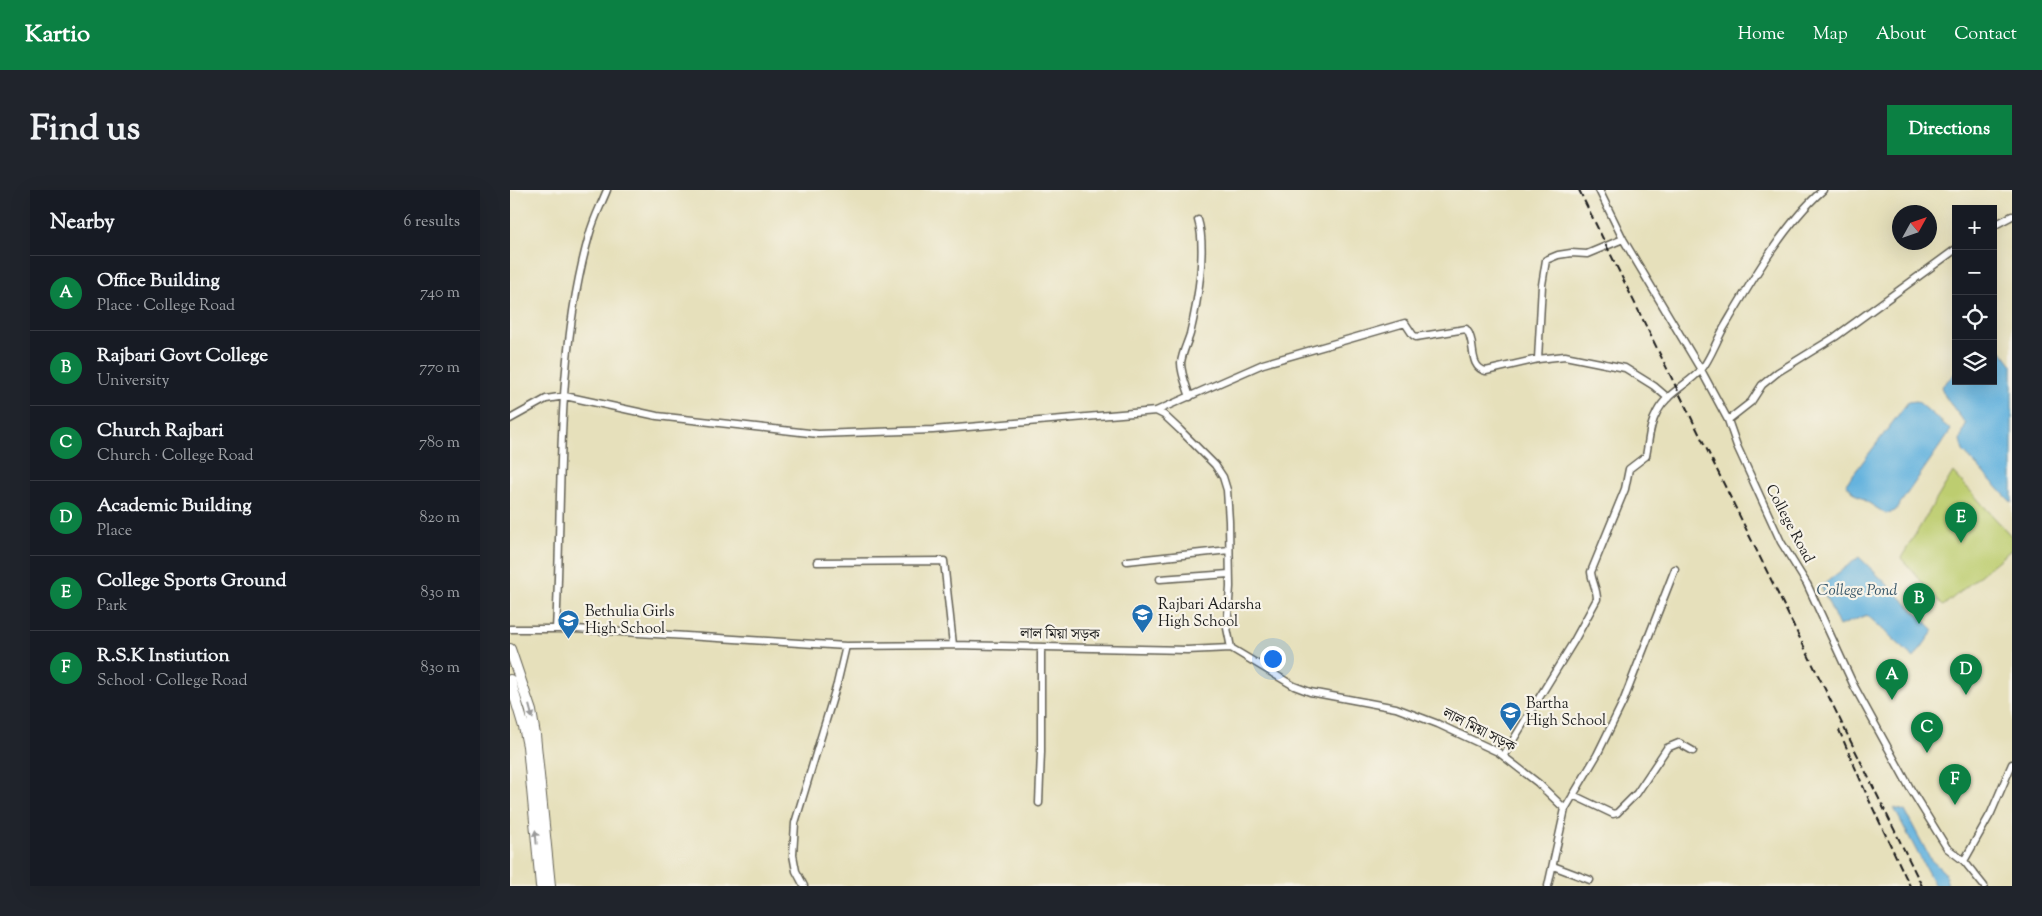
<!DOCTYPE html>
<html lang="en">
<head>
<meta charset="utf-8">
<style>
  body { margin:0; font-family:"Sorts Mill Goudy","Noto Serif Bengali",serif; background:#20242c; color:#f1f3f6 }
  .controls { position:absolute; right:15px; top:15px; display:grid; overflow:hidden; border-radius:0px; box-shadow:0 5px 20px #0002 }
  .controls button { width:45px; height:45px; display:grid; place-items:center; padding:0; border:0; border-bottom:1px solid #363941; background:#171b24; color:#f1f3f6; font:25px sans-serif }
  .compass { position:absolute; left:1382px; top:15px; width:45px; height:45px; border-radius:50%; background:#171b24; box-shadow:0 5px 20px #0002; rotate:50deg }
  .you { position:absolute; left:762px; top:468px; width:18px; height:18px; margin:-12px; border:4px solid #fff; border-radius:50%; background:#1a73e8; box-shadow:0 0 0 8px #1a73e833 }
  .badge { display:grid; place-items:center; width:32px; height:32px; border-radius:50%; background:#0b8043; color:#fff; font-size:16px; font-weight:700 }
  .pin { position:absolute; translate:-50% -41px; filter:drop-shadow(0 1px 2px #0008) }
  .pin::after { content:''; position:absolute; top:26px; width:18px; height:15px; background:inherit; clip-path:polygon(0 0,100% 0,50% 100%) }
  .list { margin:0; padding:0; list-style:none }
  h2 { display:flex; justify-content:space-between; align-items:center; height:65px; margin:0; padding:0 20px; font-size:21px }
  h2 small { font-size:16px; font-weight:400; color:#9ea1a6 }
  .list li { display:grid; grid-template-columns:32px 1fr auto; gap:15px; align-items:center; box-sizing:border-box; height:75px; padding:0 20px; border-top:1px solid #363941 }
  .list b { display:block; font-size:19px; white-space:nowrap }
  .list p { margin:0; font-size:16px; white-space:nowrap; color:#9ea1a6 }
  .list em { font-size:16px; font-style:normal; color:#9ea1a6 }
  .icon { flex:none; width:28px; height:28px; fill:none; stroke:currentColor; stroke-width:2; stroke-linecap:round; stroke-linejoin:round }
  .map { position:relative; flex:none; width:1502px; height:696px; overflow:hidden; border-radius:0px }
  header { display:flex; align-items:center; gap:30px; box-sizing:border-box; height:70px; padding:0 25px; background:#0b8043; color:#fff }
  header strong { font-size:24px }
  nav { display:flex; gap:28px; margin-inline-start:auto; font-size:18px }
  .intro { display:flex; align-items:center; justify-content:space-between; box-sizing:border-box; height:120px; padding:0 30px }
  h1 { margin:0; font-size:35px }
  .button { padding:12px 22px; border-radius:0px; background:#0b8043; color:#fff; font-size:18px; font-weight:700 }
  main { display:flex; gap:30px; padding:0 30px }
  aside { flex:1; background:#171b24; border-radius:0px; box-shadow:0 5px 20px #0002 }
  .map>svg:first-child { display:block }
  .green { fill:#bdcd70; stroke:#6c7446 }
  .water { fill:#65b3de; stroke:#40687d }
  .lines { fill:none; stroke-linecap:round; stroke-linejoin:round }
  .minor-casing { stroke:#636154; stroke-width:9 }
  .primary-casing { stroke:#636154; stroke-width:12 }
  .minor { stroke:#fff; stroke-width:6 }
  .primary { stroke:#fff; stroke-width:10 }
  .rail { stroke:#1c1c1c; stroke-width:2; stroke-dasharray:8 4; stroke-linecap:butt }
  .oneway { fill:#999 }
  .labels { text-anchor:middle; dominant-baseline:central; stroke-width:4.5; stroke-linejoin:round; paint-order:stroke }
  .street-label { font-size:15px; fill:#1c1c1c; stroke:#f7f3e8 }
  .poi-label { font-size:15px; fill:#1c1c1c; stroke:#f7f3e8; text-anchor:start }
  .water-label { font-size:16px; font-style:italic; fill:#39586a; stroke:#f7f3e8 }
</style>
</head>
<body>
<header>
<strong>Kartio</strong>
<nav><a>Home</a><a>Map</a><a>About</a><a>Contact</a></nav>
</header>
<div class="intro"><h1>Find us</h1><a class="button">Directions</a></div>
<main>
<aside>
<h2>Nearby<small>6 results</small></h2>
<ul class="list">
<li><span class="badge">A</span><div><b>Office Building</b><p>Place · College Road</p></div><em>740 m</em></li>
<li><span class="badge">B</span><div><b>Rajbari Govt College</b><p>University</p></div><em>770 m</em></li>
<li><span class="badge">C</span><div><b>Church Rajbari</b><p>Church · College Road</p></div><em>780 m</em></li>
<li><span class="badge">D</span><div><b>Academic Building</b><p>Place</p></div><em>820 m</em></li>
<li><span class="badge">E</span><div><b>College Sports Ground</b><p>Park</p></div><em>830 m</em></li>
<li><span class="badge">F</span><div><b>R.S.K Instiution</b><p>School · College Road</p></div><em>830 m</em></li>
</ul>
</aside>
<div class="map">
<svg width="1502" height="696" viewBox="0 0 1502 696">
  <rect width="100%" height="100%" fill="#f7f3e8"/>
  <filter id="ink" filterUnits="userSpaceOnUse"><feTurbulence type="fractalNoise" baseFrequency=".02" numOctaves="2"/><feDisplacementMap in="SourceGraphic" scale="10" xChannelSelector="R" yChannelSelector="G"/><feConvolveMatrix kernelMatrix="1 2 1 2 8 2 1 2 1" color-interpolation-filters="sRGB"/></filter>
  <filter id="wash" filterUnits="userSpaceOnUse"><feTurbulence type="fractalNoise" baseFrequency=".0096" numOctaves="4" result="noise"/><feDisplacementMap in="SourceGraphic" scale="20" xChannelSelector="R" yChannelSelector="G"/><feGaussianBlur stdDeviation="1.12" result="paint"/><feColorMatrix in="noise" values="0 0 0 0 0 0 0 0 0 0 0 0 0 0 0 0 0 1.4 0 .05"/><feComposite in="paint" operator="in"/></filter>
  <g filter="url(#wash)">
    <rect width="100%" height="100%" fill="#e6e0bb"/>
    <path class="green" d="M1443 282 1502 347V359L1433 416 1391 368Z"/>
    <path class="water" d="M1483 160H1491L1502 175V313L1453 261 1450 250 1456 234 1436 208 1431 197 1446 182V191H1483Z
      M1407 211 1441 240 1385 321 1376 324 1345 304 1336 294 1398 212Z
      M1349 367 1424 440 1404 468 1357 425 1329 436 1311 396Z
      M1384 618 1395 621 1421 670 1435 683 1438 696H1425Z"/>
  </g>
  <g filter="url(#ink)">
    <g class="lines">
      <defs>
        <path id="minor" d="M1089 0 1113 49 1191 180 1218 230 1227 256 1271 352 1297 394 1344 496 1400 598 1437 658 1454 671 1474 696
          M1483 36 1502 26
          M1028 169 1032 95 1036 70 1048 65 1061 63 1077 64 1113 49
          M680 207C677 197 671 184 671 173 672 163 677 154 680 144 687 115 697 59 688 30
          M646 221 753 174 895 133 903 145 906 147 956 139C967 151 957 177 976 181L1028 169 1055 166 1115 178 1144 196 1158 208
          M0 229 36 209 55 206 147 226 308 244 423 240 646 221 654 225 670 240 705 275 713 287 717 300 719 331 720 397 717 438 721 458
          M1218 230 1241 212 1252 195 1268 182 1325 147 1446 59
          M617 371 719 360
          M307 372 434 371 443 455
          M650 389 719 384
          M0 439H65L336 456 443 455 677 460 721 458 784 496 800 502 886 518 928 534 988 562 1028 593 1055 619
          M46 439C53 311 44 170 79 46 83 30 91 15 97 0
          M994 565 1064 451 1087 409C1087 399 1082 392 1081 382L1115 299 1119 279 1136 266C1139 251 1139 236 1147 222 1157 203 1177 195 1191 180 1200 170 1207 149 1215 136 1241 92 1274 34 1313 0
          M1063 605 1103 624 1107 623 1127 603 1157 558 1169 553 1183 561
          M529 613 531 562V458
          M1454 671 1481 623 1502 574
          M1043 676 1080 690
          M294 696 286 681 283 665 285 633 327 494 336 456
          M1038 696 1055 619 1087 565 1113 512 1165 379"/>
        <path id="primary" d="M0 459 21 521 25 545 40 696
          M0 490 14 537 18 556 31 696"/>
      </defs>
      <use href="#minor" class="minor-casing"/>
      <use href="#primary" class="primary-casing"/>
      <use href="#minor" class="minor"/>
      <use href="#primary" class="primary"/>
      <path class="rail" d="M1069 0 1412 696
        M1329 540 1359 610 1400 696"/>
    </g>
    <defs><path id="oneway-solid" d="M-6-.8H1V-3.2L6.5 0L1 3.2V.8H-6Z" transform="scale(1.25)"/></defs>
    <g class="oneway">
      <use href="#oneway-solid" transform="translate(21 522) rotate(75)"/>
      <use href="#oneway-solid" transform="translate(26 647) rotate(-95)"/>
    </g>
  </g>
  <defs>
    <symbol id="school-pin" viewBox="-11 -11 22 30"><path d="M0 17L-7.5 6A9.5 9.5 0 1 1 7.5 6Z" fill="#1f6fb2" stroke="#f7f3e8"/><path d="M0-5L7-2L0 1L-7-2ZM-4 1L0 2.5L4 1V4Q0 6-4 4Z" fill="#fff"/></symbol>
  </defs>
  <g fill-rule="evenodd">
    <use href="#school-pin" x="620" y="412" width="25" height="34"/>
    <use href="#school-pin" x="46" y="418" width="25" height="34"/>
    <use href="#school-pin" x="988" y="510" width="25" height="34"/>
  </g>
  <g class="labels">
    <g class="street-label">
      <text transform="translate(1279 334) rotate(62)">College Road</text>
      <text transform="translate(550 445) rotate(1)">লাল মিয়া সড়ক</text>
      <text transform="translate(969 541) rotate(27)">লাল মিয়া সড়ক</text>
    </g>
    <g class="poi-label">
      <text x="648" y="415">Rajbari Adarsha<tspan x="648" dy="17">High School</tspan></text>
      <text x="75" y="422">Bethulia Girls<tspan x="75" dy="17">High School</tspan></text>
      <text x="1016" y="514">Bartha<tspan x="1016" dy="17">High School</tspan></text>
    </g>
    <g class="water-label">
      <text x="1347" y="401">College Pond</text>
    </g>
  </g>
</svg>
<div class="controls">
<button>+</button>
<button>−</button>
<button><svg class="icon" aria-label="locate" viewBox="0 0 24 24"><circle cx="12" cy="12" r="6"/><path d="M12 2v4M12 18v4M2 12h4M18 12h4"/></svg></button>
<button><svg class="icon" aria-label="layers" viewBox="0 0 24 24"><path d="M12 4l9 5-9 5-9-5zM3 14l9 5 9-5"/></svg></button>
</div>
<svg class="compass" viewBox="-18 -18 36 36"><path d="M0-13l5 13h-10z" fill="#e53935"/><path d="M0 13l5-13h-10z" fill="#9ea1a6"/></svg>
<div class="you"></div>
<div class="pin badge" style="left:1382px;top:510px">A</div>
<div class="pin badge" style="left:1409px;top:434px">B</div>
<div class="pin badge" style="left:1417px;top:563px">C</div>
<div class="pin badge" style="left:1456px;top:505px">D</div>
<div class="pin badge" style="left:1451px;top:353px">E</div>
<div class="pin badge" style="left:1445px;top:615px">F</div>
</div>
</main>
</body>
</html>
